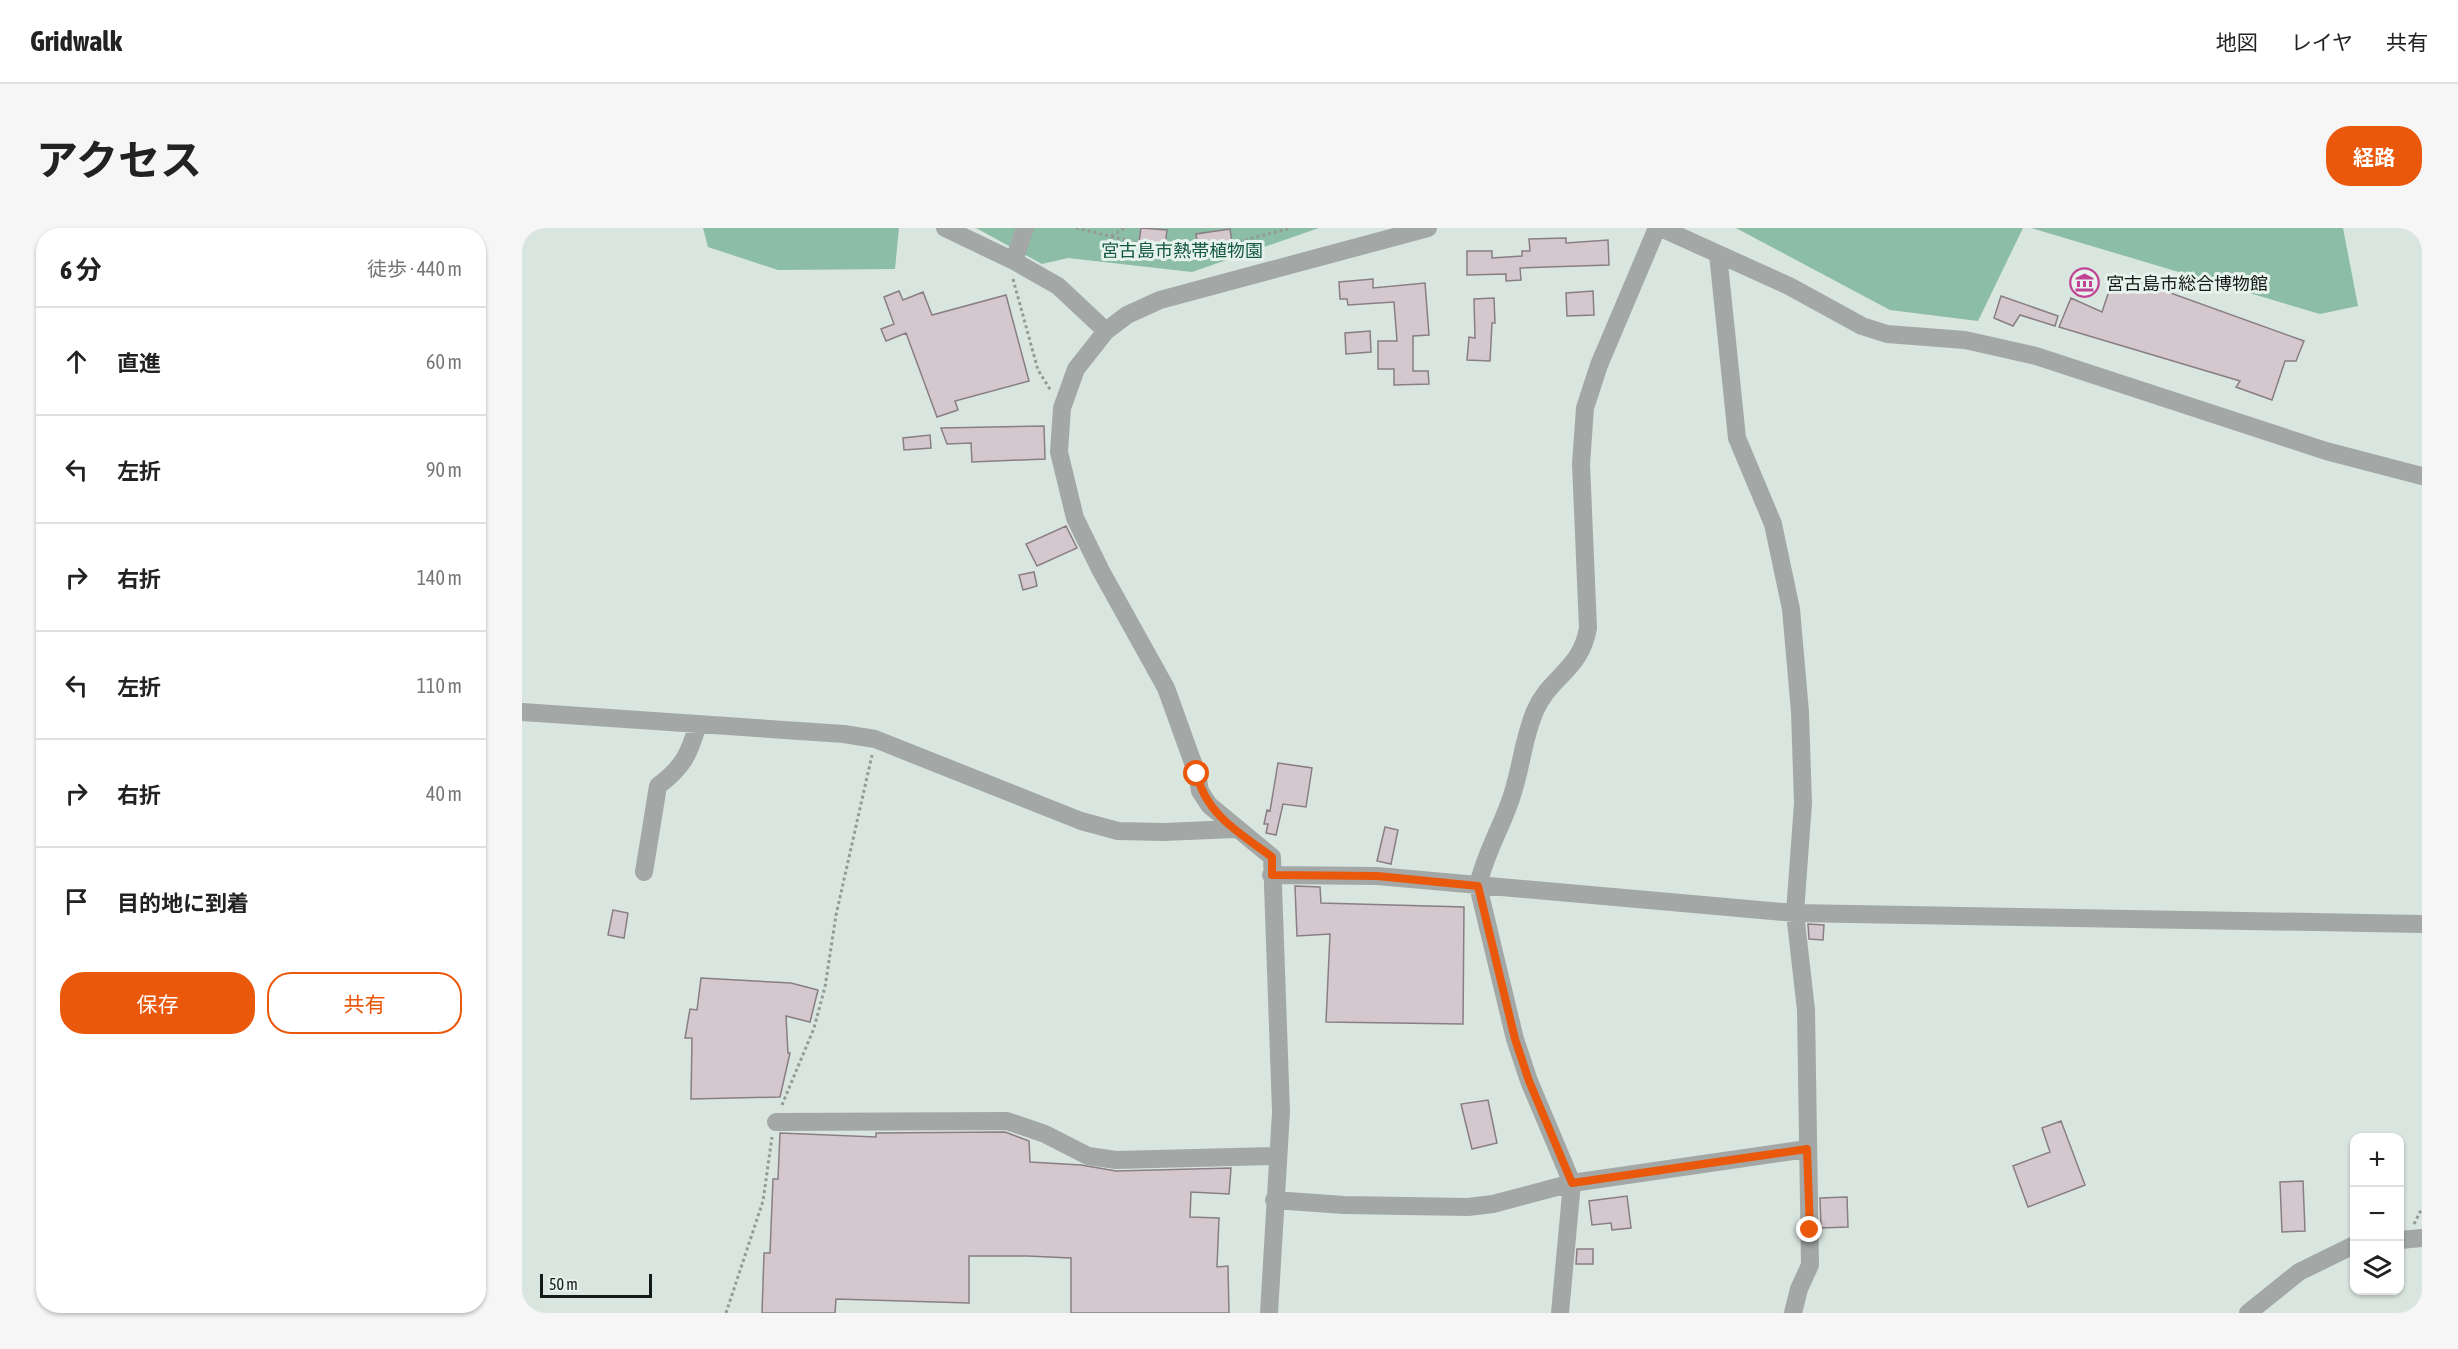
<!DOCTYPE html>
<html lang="ja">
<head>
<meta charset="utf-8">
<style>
  body { margin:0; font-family:"Asap Condensed","Noto Sans JP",sans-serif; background:#f6f6f6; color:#222 }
  .controls { position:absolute; right:18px; bottom:18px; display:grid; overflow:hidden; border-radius:12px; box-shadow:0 2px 4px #0004 }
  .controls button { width:54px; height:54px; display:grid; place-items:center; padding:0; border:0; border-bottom:2px solid #e0e0e0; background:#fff; color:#222; font:30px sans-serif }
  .scale { position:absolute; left:18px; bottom:15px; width:112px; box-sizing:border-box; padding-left:6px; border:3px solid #151917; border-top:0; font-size:16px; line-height:21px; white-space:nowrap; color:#151917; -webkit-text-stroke:4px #e6f2ec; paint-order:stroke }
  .stop { position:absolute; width:18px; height:18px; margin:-14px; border:4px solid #ea580c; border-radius:50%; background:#fff }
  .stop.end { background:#ea580c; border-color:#fff; box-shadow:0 2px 6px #0008 }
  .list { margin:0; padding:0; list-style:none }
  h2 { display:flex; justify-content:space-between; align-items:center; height:78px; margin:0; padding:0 24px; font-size:26px }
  h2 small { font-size:20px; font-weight:400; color:#767676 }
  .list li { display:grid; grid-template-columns:39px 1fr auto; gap:18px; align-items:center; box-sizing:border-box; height:108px; padding:0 24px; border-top:2px solid #e0e0e0 }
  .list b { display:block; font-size:22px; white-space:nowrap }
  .list em { font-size:20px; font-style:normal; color:#767676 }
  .actions { display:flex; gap:12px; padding:18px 24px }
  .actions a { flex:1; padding:14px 0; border:2px solid #ea580c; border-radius:24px; text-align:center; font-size:21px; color:#ea580c }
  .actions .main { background:#ea580c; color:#fff }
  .icon { flex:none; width:33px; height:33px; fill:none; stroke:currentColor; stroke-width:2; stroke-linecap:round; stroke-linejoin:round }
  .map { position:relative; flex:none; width:1900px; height:1085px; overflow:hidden; border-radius:24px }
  header { display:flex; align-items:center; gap:36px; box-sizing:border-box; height:84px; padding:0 30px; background:#fff; border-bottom:2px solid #e0e0e0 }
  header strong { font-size:28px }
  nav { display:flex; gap:33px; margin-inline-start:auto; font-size:21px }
  .intro { display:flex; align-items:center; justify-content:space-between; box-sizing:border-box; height:144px; padding:0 36px }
  h1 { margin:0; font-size:42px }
  .button { padding:15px 27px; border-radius:24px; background:#ea580c; color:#fff; font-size:21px; font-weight:700 }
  main { display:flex; gap:36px; padding:0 36px }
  aside { flex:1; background:#fff; border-radius:24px; box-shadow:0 2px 4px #0004 }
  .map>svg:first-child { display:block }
  .green { fill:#8cbda7 }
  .building { fill:#d4c8ce; stroke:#887e83; stroke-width:1.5 }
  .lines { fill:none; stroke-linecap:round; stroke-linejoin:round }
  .path { stroke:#929c97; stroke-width:3; stroke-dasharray:3 3; stroke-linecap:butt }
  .minor { stroke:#a3a8a6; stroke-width:18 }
  .route { stroke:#ea580c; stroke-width:8 }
  .labels { text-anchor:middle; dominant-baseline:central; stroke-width:6; stroke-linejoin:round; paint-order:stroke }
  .park-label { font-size:18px; fill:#155842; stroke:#e6f2ec }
  .poi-label { font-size:18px; fill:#151917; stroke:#e6f2ec; text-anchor:start }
</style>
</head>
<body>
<header>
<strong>Gridwalk</strong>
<nav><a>地図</a><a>レイヤ</a><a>共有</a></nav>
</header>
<div class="intro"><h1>アクセス</h1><a class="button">経路</a></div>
<main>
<aside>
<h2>6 分<small>徒歩 · 440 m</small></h2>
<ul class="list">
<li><svg class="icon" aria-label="ahead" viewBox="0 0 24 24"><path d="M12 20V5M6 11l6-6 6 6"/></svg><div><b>直進</b></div><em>60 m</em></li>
<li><svg class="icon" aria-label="left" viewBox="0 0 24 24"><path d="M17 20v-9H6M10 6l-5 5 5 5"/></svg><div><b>左折</b></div><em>90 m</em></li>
<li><svg class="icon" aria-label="right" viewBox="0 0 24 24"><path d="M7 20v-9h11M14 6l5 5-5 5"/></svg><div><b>右折</b></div><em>140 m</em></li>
<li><svg class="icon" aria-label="left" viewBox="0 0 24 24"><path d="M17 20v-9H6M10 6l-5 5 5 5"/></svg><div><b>左折</b></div><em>110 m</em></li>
<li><svg class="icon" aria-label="right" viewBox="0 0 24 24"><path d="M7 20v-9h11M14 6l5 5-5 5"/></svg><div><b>右折</b></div><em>40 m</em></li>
<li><svg class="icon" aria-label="arrive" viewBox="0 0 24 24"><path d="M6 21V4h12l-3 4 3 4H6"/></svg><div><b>目的地に到着</b></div></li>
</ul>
<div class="actions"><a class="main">保存</a><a>共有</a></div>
</aside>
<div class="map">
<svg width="1900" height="1085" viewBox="0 0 1900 1085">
  <rect width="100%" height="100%" fill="#d9e5df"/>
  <path class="green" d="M181 0H377L373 41 256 42 186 19Z
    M454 0H797L670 44 546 30 520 36Z
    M1214 0H1501L1456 93 1368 82Z
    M1509 0H1821L1836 78 1798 86Z"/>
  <path class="building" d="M619 0 645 2 643 18 617 14Z
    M708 1 710 15 676 20 674 6Z
    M1044 10V15L1086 12 1087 37 998 40 999 52 984 53V46L945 47V23H970V30L1000 28V23H1008L1007 11Z
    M1593 45 1782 113 1774 133H1763L1750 172 1714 159 1718 153 1537 99 1549 70 1580 84Z
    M851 51V60L903 55 907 107 891 108V143H906L907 156 872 157V141H856V113H875L872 74 826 77 825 71H818L817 54Z
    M377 63 381 72 401 64 410 87 484 67 507 153 433 173 436 182 415 189 384 105 364 113 359 101 372 96 362 69Z
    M1071 63 1072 87 1045 88 1044 65Z
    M1479 68 1536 88 1533 98 1498 87 1491 98 1472 90Z
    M972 70 973 95H970L968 133 945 132 947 109 953 110 952 71Z
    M848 103 849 124 824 126 823 105Z
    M522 198 523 231 450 234 449 215 425 216 419 200Z
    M408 207 409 220 382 222 381 210Z
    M544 298 555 320 515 338 504 316Z
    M512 344 515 358 501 362 497 347Z
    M756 535 790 540 784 579 761 576 754 607 744 605 746 596H742L745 582 748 583Z
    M863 599 876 602 869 636 855 633Z
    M773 658 798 659 799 675 942 679 941 796 804 794 808 706 775 708Z
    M91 682 106 685 102 710 86 707Z
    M1286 696 1302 697 1301 712 1287 711Z
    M179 750 269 755 296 762 288 794 264 788 266 825H268L258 869 169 871 170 810H163L168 781 175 782Z
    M966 872 975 915 950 921 939 876Z
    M1539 893 1563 957 1506 979 1491 938 1528 924 1520 900Z
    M483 904 507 913 508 934 559 937 594 943 709 940 707 966 669 964 668 989 697 990 695 1039 706 1038 707 1085H549V1030L505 1028H447V1075L314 1071 313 1085H240L242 1025H248L251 951H256L258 905 354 909V905Z
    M1781 953 1783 1003 1760 1004 1758 954Z
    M1105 968 1109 1000 1090 1002 1089 995 1070 997 1067 973Z
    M1325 969 1326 999 1299 1000 1298 970Z
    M1055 1021H1071V1036H1054Z"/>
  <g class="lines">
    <path class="path" d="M554 0 666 27 769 0
      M589 8 603 0
      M491 51 516 142 529 163
      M260 877 292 800 303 759 314 687 350 527
      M1892 996 1900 980
      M204 1085 241 973 250 909"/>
    <path class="minor" d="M423 0 492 33 536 58 584 103
      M1139 0 1267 58 1340 98 1365 106 1443 112 1514 128 1804 223 1900 248
      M1196 26 1215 210 1251 296 1269 381 1278 484 1281 575 1273 685 1284 782 1288 1037 1277 1061 1271 1085
      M492 33 503 0
      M0 484 322 506 353 511 559 593 596 603 641 604 713 601
      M122 644 136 558C161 539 167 527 176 496
      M749 647 855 648 1273 685 1900 696
      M254 894 485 893 523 906 566 928 594 932 754 928
      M752 972 822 977 946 979 971 976 1050 955 1285 921
      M1878 1012 1900 1010
      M747 1085 759 884 750 629 687 577 678 563 675 546 644 460 579 343 553 290 537 224 540 180 554 141 584 103 605 87 638 72 906 0
      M1038 1085 1050 955 1007 853 993 811 956 658C962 629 977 604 987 576 999 546 1000 513 1013 483 1028 448 1059 442 1066 400L1059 236 1063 180 1077 137 1135 0
      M1726 1085 1777 1044 1832 1017"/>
  </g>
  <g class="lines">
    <path class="route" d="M675 546C683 586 719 606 750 629V647L855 648 956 658 993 811 1007 853 1050 955 1285 921 1288 1002"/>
  </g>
  <defs>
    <symbol id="museum-ring" viewBox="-11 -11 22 22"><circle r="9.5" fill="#e6f2ec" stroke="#c04493" stroke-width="1.5"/><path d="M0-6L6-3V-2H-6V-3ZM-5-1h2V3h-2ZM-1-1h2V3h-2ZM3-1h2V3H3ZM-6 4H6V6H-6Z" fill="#c04493"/></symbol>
  </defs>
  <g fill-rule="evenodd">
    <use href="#museum-ring" x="1546" y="38" width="33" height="33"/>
  </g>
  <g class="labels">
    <g class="park-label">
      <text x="660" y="22">宮古島市熱帯植物園</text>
    </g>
    <g class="poi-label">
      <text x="1584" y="55">宮古島市総合博物館</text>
    </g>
  </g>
</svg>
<div class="controls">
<button>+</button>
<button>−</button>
<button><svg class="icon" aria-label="layers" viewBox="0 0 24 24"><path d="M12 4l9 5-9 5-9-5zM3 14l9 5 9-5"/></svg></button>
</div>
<div class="scale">50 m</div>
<div class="stop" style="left:675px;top:546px"></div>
<div class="stop end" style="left:1288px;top:1002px"></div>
</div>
</main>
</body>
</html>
